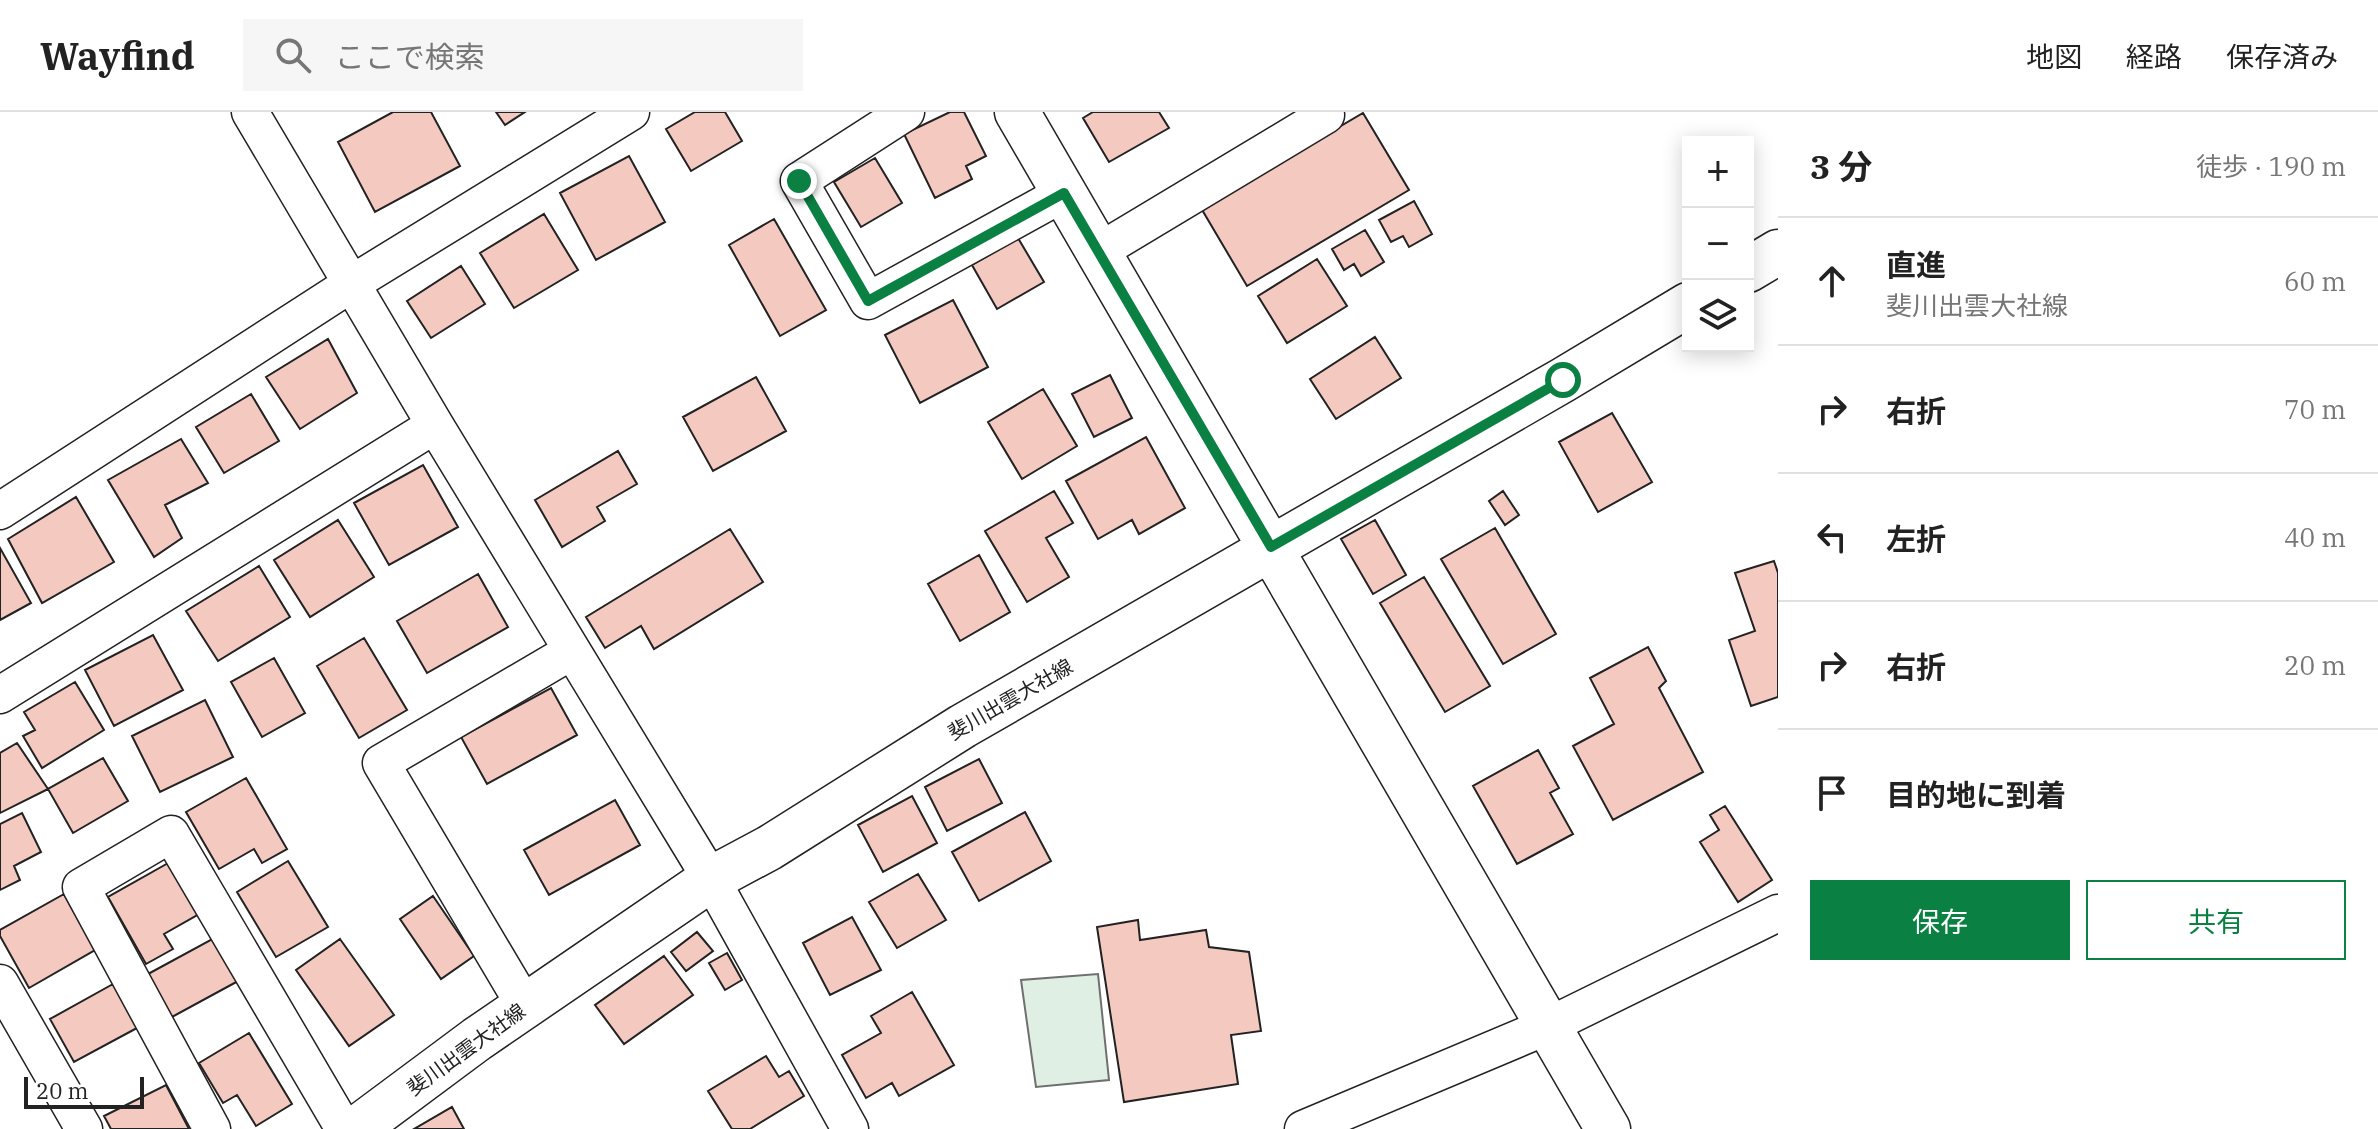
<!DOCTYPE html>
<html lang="ja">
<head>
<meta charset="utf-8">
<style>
  body { margin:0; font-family:"IBM Plex Serif","Noto Sans JP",serif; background:#f6f6f6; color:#222 }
  .controls { position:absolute; right:24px; top:24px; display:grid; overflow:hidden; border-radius:0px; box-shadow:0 4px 20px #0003 }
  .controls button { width:72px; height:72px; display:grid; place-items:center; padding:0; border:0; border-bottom:2px solid #e0e0e0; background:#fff; color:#222; font:40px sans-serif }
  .scale { position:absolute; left:24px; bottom:20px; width:120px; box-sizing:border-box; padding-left:8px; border:4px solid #222; border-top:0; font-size:22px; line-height:28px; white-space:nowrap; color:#222; -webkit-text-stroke:6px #fff; paint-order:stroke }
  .stop { position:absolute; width:24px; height:24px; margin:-18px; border:6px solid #0b8043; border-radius:50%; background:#fff }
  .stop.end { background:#0b8043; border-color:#fff; box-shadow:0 2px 8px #0008 }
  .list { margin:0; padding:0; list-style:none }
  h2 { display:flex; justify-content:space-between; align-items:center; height:104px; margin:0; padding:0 32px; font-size:34px }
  h2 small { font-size:26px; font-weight:400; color:#767676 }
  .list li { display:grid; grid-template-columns:52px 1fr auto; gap:24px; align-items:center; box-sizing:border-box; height:128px; padding:0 32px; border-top:2px solid #e0e0e0 }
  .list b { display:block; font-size:30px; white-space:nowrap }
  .list p { margin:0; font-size:26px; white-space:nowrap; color:#767676 }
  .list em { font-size:26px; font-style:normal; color:#767676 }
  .actions { display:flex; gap:16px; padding:24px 32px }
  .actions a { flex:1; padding:18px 0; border:2px solid #0b8043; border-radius:0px; text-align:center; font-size:28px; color:#0b8043 }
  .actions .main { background:#0b8043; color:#fff }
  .icon { flex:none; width:44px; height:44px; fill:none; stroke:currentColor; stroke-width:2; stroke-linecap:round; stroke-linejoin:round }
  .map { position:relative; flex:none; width:1778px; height:1017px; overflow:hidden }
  header { display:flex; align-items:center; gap:48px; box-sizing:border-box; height:112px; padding:0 40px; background:#fff; border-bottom:2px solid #e0e0e0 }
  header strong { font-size:38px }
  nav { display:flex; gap:44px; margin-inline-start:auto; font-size:28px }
  .search { width:560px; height:72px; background:#f6f6f6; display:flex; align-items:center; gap:20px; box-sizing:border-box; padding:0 28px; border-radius:0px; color:#767676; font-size:30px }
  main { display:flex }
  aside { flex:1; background:#fff }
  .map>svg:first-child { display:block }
  .green { fill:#e0efe3; stroke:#6f6f6f; stroke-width:2 }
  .building { fill:#f3c9c0; stroke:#222; stroke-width:2 }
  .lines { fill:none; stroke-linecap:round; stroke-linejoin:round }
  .street-casing { stroke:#222; stroke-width:39 }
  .secondary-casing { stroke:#222; stroke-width:47 }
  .street { stroke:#fff; stroke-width:36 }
  .secondary { stroke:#fff; stroke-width:44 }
  .route { stroke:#0b8043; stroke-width:10 }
  .labels { text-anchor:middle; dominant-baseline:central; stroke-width:6; stroke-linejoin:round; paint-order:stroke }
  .street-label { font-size:20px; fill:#222; stroke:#fff }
</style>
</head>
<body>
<header>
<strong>Wayfind</strong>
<div class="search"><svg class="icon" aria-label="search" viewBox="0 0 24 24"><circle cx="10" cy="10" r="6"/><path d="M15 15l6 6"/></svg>ここで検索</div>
<nav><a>地図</a><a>経路</a><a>保存済み</a></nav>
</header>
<main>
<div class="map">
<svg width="1778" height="1017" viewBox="0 0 1778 1017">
  <rect width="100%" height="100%" fill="#fff"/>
  <path class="green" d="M1098 862 1109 968 1036 975 1021 868Z"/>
  <path class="building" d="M393 0H431L460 54 375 100 338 30Z
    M496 0H525L505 13Z
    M695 0H725L742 29 691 59 666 17Z
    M950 0H964L986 44 966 54 972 67 935 86 904 22Z
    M1093 0H1159L1169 16 1109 50 1083 6Z
    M1363 1 1409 78 1247 174 1201 96Z
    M629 44 665 110 596 148 560 81Z
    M875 46 902 91 861 115 834 70Z
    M1414 89 1432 122 1409 135 1403 124 1391 130 1379 108Z
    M544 102 578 158 514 196 480 141Z
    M774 107 826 198 780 224 729 133Z
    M1365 118 1384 150 1361 164 1354 152 1344 158 1332 137Z
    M1018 126 1044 170 997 197 972 153Z
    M1317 147 1347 194 1287 231 1258 184Z
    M461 154 485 192 431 226 407 189Z
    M953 188 988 255 920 291 885 223Z
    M1375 225 1401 266 1336 307 1310 267Z
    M328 227 357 281 300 317 266 265Z
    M1110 263 1132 306 1094 325 1072 282Z
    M756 265 786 319 713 359 683 305Z
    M1043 277 1077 334 1022 367 988 310Z
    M251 282 279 329 224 361 196 315Z
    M1612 301 1652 370 1598 400 1559 330Z
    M1146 325 1185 396 1139 422 1132 408 1098 427 1066 369Z
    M181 327 208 371 165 393 182 426 154 445 108 368Z
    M618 339 637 372 597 395 605 409 562 435 535 388Z
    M423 353 458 415 389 453 354 391Z
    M1054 379 1073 411 1046 426 1069 465 1027 490 985 419Z
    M1503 379 1519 403 1505 413 1489 389Z
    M76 385 114 450 42 491 8 427Z
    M338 408 374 465 310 505 274 448Z
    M1375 408 1406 463 1373 482 1341 427Z
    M1495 416 1556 522 1503 552 1441 447Z
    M730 417 763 470 654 537 641 514 605 536 586 505Z
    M0 436 31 491 0 508Z
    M979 443 1010 500 960 529 928 472Z
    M1774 449 1778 461V585L1751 594 1729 528 1755 519 1735 461Z
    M259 454 290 505 218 549 186 499Z
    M478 462 508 515 427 561 397 509Z
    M1424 465 1490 574 1445 600 1380 491Z
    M153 523 183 578 114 614 85 558Z
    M364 526 407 598 359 626 317 554Z
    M1648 535 1666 569 1659 576 1703 660 1613 708 1573 634 1614 612 1590 566Z
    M274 546 305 601 262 625 231 570Z
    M75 570 104 618 42 656 23 624 35 618 24 600Z
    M551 576 577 623 487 672 461 625Z
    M205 588 233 645 160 680 132 624Z
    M17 631 48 677 0 701V641Z
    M1538 638 1559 676 1550 681 1573 722 1517 752 1473 674Z
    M103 646 128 689 73 721 48 677Z
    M979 647 1002 691 947 719 925 675Z
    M246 666 287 737 262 751 254 737 219 757 186 700Z
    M912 684 937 731 883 760 858 713Z
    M615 688 640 733 549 783 524 738Z
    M1725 694 1772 768 1738 790 1700 730 1719 718 1710 703Z
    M1025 700 1051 749 979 789 952 740Z
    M22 701 41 740 14 754 20 768 0 778V712Z
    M288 749 328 815 276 845 237 780Z
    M170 750 199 802 164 822 173 837 146 852 108 785Z
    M918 762 946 808 897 836 869 790Z
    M64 782 95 838 29 876 0 824V818Z
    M433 784 474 844 441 867 400 807Z
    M852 805 881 858 830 883 803 831Z
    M1138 808 1140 828 1206 818 1209 835 1249 840 1261 919 1231 923 1238 972 1124 990 1097 815Z
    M697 820 713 839 686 859 671 840Z
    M216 825 240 868 172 905 148 862Z
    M340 827 394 903 349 934 296 858Z
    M727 841 742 868 725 878 709 851Z
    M664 844 693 883 624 932 595 893Z
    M113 872 137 916 74 950 50 907Z
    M912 880 954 953 899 984 892 971 866 986 842 943 881 921 871 904Z
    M249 921 292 992 256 1014 237 983 223 991 199 951Z
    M766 944 779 965 789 959 804 984 750 1017H732L708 979Z
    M166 973 189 1017H111L104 1004Z
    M452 995 464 1017H414Z"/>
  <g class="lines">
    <defs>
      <path id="street" d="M250 0 435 313 711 767 850 1017
        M906 0 799 69 868 189 1064 81
        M1098 140 1326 3
        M0 399 351 172 631 0
        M0 583 435 313
        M0 871 84 1017
        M525 894 381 651 572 539
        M212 1017 81 775 171 722 344 1017
        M1303 1017 1548 914 1778 801"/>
      <path id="secondary" d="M1017 0 1608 1017
        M1748 158 1778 140
        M356 1017 477 927 711 767 769 736 963 614 1563 268 1688 193"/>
    </defs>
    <use href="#street" class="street-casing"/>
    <use href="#secondary" class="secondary-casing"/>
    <use href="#street" class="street"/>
    <use href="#secondary" class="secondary"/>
  </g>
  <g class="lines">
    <path class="route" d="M799 69 868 189 1064 81 1271 435 1563 268"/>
  </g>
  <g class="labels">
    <g class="street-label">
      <text transform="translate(1010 587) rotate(-30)">斐川出雲大社線</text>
      <text transform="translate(466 937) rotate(-36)">斐川出雲大社線</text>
    </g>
  </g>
</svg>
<div class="controls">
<button>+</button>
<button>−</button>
<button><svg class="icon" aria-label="layers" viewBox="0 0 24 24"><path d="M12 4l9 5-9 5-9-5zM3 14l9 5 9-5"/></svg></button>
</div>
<div class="scale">20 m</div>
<div class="stop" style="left:1563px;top:268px"></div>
<div class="stop end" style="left:799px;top:69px"></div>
</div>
<aside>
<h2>3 分<small>徒歩 · 190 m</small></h2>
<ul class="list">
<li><svg class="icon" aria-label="ahead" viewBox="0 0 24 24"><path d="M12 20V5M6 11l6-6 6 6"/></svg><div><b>直進</b><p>斐川出雲大社線</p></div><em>60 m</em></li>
<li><svg class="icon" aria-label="right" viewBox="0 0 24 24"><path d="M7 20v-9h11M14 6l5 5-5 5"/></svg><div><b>右折</b></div><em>70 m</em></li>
<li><svg class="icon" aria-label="left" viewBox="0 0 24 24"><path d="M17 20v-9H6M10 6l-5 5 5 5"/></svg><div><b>左折</b></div><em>40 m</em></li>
<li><svg class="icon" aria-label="right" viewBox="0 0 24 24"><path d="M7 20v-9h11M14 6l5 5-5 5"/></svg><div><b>右折</b></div><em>20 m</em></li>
<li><svg class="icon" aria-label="arrive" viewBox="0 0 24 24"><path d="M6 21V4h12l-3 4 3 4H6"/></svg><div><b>目的地に到着</b></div></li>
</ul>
<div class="actions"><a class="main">保存</a><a>共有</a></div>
</aside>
</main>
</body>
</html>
